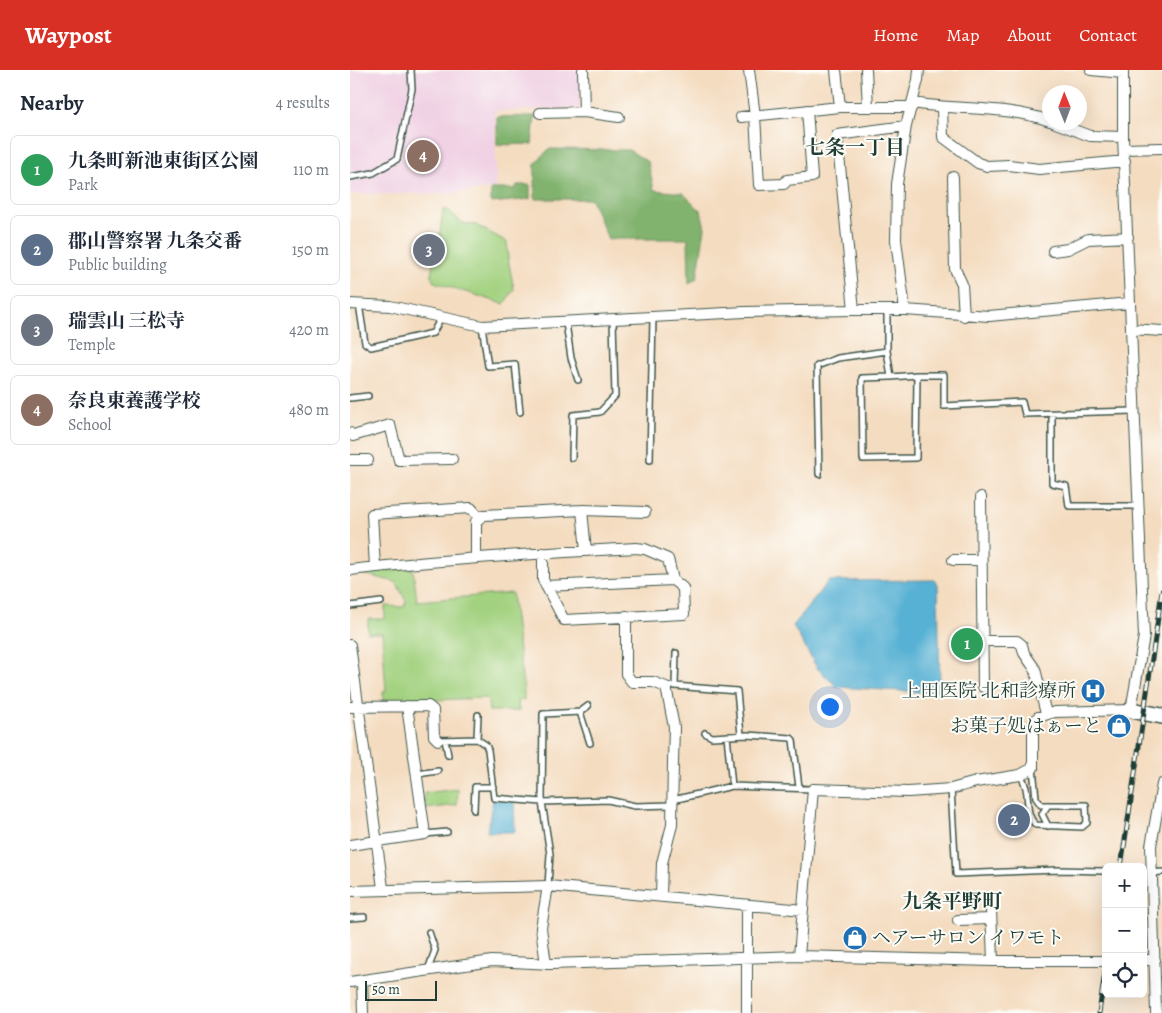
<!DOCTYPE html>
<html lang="en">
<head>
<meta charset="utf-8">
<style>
  body { margin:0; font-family:Alegreya,"Noto Serif JP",serif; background:#f6f6f7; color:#1f2937 }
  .controls { position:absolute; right:15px; bottom:15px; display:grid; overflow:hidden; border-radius:8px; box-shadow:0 5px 20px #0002 }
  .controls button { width:45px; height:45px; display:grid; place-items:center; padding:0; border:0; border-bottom:1px solid #e0e1e3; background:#fff; color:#1f2937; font:25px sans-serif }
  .compass { position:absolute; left:692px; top:15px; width:45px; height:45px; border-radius:50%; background:#fff; box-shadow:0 5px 20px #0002; rotate:359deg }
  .scale { position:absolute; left:15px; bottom:12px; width:72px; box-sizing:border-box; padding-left:5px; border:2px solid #1f3d34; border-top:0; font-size:14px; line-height:18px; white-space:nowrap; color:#1f3d34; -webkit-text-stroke:4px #fdfcf7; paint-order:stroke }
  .you { position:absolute; left:479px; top:636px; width:18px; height:18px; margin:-12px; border:4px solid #fff; border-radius:50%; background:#1a73e8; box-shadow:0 0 0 8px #1a73e833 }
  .badge { display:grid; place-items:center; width:32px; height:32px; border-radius:50%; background:#d93025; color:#fff; font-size:16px; font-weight:700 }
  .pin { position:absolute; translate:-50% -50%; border:2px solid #fff; box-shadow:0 1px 5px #0006 }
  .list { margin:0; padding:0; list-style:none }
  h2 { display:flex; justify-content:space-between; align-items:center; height:65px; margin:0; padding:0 20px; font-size:21px }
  h2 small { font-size:16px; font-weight:400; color:#747a83 }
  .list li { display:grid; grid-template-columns:32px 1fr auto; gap:15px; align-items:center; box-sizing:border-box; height:70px; margin:0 10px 10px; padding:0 10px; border:1px solid #e0e1e3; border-radius:8px }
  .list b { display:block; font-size:19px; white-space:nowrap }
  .list p { margin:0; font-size:16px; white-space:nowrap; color:#747a83 }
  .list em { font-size:16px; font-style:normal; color:#747a83 }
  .icon { flex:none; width:28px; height:28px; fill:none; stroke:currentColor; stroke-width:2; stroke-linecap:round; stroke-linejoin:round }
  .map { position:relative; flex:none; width:812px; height:943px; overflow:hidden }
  header { display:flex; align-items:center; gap:30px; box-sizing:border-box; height:70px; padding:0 25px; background:#d93025; color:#fff }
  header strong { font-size:24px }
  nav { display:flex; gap:28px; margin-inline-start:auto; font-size:18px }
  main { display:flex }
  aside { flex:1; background:#fff }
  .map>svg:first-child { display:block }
  .built { fill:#f0d0e4 }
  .green { fill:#a2d17f; stroke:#60875a }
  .forest { fill:#81b36e; stroke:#507851 }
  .water { fill:#56b1d4; stroke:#3a7784 }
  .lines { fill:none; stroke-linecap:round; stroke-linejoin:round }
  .lane-casing { stroke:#3f5549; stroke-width:8 }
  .street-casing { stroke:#3f5549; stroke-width:12 }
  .secondary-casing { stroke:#3f5549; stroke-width:18 }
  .lane { stroke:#fff; stroke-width:5 }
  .street { stroke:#fff; stroke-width:10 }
  .secondary { stroke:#fff; stroke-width:15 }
  .rail-casing { stroke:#1f3d34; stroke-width:5 }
  .rail { stroke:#fdfcf7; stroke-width:3; stroke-dasharray:9; stroke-linecap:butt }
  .labels { text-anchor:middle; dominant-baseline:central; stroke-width:4; stroke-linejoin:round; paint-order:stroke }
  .poi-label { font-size:19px; fill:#1f3d34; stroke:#fdfcf7; text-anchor:end }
  .neighbourhood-label { font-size:20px; font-weight:bold; fill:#1f3d34; stroke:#fdfcf7 }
</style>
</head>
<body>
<header>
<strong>Waypost</strong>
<nav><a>Home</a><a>Map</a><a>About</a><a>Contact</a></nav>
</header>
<main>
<aside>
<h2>Nearby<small>4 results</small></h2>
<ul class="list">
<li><span class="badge" style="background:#2e9e5b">1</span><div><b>九条町新池東街区公園</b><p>Park</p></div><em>110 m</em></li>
<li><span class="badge" style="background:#5c6f8a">2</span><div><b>郡山警察署 九条交番</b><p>Public building</p></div><em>150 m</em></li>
<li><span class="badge" style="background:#6b7280">3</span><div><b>瑞雲山 三松寺</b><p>Temple</p></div><em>420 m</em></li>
<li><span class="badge" style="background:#8d6e63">4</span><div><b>奈良東養護学校</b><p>School</p></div><em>480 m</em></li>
</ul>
</aside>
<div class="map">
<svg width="812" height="943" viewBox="0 0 812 943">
  <rect width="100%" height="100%" fill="#fdfcf7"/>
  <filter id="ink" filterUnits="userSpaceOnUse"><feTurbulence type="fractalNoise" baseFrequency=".02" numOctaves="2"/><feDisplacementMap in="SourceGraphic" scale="10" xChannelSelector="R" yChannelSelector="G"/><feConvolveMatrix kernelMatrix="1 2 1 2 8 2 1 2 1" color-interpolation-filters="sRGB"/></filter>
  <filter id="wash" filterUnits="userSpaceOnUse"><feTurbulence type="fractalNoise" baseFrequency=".0096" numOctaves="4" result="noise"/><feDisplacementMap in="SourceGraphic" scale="20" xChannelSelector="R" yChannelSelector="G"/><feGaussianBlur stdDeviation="1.12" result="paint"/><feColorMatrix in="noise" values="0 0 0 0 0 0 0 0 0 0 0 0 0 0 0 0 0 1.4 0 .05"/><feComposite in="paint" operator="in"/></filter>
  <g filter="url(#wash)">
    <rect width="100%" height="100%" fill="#f4dcc0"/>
    <path class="built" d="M0 0H231L229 38 145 41 146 118 95 124H0Z"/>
    <path class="green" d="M93 140H98L112 153 126 155 157 172 158 189 164 219 154 234 84 212 81 205 84 187 87 185Z
      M63 498 67 531 162 523 174 622V630L168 631 169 641H139L138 631 135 628 33 632V622L36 621 32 563H18V549H35V536L54 537 56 531 46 512 8 503Z
      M606 564H627V583L606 584Z
      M108 719 107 735 76 739 74 723Z"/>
    <path class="forest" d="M185 46 182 74 147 75V47Z
      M199 79 279 80 298 92 304 120 333 123 351 141 355 158 347 208 339 214 338 169H258L241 129H185V94Z
      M167 115H180V129L141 133V119H165Z"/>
    <path class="water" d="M584 510 588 514 590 619 583 623 487 617 467 598 443 556 478 511Z
      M143 730H164L165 762H137Z"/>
  </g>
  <g filter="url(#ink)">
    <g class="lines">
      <defs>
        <path id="lane" d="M0 107 23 103 47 89 62 19 61 0
          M9 234 15 273 21 277 83 263 91 247
          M537 240V281L541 307 512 308 513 389 566 388 567 305 541 307
          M216 253 221 288 228 310
          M132 256 138 296 165 294 170 342
          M567 305H594V336L672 332 675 344 784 341
          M0 328 18 326
          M702 345V413L716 416 719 436H790
          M222 388 223 345 250 342 265 326 263 249
          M300 390 303 247
          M469 404 467 296 488 288 537 281
          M0 536 31 532
          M321 616H325L326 583
          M325 616 387 621 391 665
          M230 642 240 673
          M355 663 362 667 397 665 441 668 443 670 449 717
          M377 666 382 716
          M127 669 136 675 138 680 144 728 192 732 258 730 285 736 322 735
          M88 670 127 669 128 645
          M95 670 98 685
          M67 704 88 701
          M670 705C683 722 672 743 686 755L732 757 737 753 736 735H691L686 728 683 698
          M601 719 606 804 707 800 753 801
          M323 730 382 716 463 719
          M124 740 125 717H143
          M698 756 692 744 698 735
          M75 764 97 762
          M802 803 812 802
          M198 816 200 784 192 732 193 644 230 642 238 636
          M0 848 14 847
          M78 900 85 880 79 862"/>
        <path id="street" d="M233 0 234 42
          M399 0 405 46 409 115 434 114 437 110 462 107 457 40
          M486 0 490 37
          M516 0 518 37
          M741 0 773 3
          M563 33C610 41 653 35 700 51
          M592 38 593 67 628 93 637 96 659 95 689 99 775 91
          M190 43 234 42 269 47
          M391 47 490 37H562
          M703 52 740 66 773 67
          M774 79 812 78
          M603 107 605 199 612 214 614 246
          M703 181 718 179 738 169 778 167
          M0 234 40 236 132 256 395 242 504 240H555L639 246 780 233
          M504 240 487 65 556 56
          M555 240 546 170 547 114 556 56 568 10 569 0
          M781 259 812 261
          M0 363 3 366 40 355 49 390 102 389
          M0 390H18
          M631 427 633 617
          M232 440 236 481
          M126 487V451L134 445 232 440 295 442
          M603 490H631
          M25 497 22 444 121 438 130 448
          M0 500C95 489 191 483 286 478L295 479 318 489 323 510 333 518 334 544 214 550 193 510V483
          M196 516 323 510
          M276 546V604L282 612H303L316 617 324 657 323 692 322 755 312 793 311 825
          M632 571H667L672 575 674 583 685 599 696 644
          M0 575 33 818
          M0 637 78 636 83 640 84 666 88 670
          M0 775 75 764 57 636
          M0 821 198 816 453 840
          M641 839 643 891
          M608 850 641 849
          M449 886 463 719 558 722 601 719 626 712 670 705 683 698V655L688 647 705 642 781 640 794 566 773 67V0
          M793 890H805
          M196 894 191 858 198 816
          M12 911 13 943
          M0 912 142 891 201 894 449 886 643 891H756
          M397 943V835
          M806 943 801 776 812 714"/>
        <path id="secondary" d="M781 640 812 646"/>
      </defs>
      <use href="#lane" class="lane-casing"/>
      <use href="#street" class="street-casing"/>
      <use href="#secondary" class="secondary-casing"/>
      <use href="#lane" class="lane"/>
      <use href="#street" class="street"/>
      <use href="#secondary" class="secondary"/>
      <defs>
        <path id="rail" d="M771 797 812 521
          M749 943 756 896"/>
      </defs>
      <use href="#rail" class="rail-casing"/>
      <use href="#rail" class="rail"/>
    </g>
  </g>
  <defs>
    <symbol id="hospital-disc" viewBox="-11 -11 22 22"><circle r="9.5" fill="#1f6fb2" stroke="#fdfcf7"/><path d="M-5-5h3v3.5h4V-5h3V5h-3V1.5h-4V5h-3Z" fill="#fff"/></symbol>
    <symbol id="shop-disc" viewBox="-11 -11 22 22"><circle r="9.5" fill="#1f6fb2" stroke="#fdfcf7"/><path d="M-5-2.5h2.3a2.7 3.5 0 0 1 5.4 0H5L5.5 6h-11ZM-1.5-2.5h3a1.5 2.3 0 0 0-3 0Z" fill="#fff"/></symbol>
  </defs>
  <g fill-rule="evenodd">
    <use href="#hospital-disc" x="729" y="607" width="28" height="28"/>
    <use href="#shop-disc" x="755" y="642" width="28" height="28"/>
    <use href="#shop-disc" x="491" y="854" width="28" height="28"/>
  </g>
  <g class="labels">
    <g class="poi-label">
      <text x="726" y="621">上田医院 北和診療所</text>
      <text x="752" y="656">お菓子処はぁーと</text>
      <text x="522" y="868" text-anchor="start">ヘアーサロン イワモト</text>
    </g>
    <g class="neighbourhood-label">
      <text x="505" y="77">七条一丁目</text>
      <text x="602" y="831">九条平野町</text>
    </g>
  </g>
</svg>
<div class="controls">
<button>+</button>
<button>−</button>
<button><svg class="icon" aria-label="locate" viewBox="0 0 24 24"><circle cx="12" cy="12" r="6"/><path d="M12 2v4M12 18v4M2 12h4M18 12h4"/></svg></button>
</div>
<svg class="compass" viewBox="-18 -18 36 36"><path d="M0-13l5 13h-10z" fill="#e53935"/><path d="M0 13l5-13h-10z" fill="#747a83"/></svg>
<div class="scale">50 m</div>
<div class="you"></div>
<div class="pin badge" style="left:617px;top:574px;background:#2e9e5b">1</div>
<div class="pin badge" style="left:664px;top:750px;background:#5c6f8a">2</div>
<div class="pin badge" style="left:79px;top:180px;background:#6b7280">3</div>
<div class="pin badge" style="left:73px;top:86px;background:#8d6e63">4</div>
</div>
</main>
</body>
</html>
